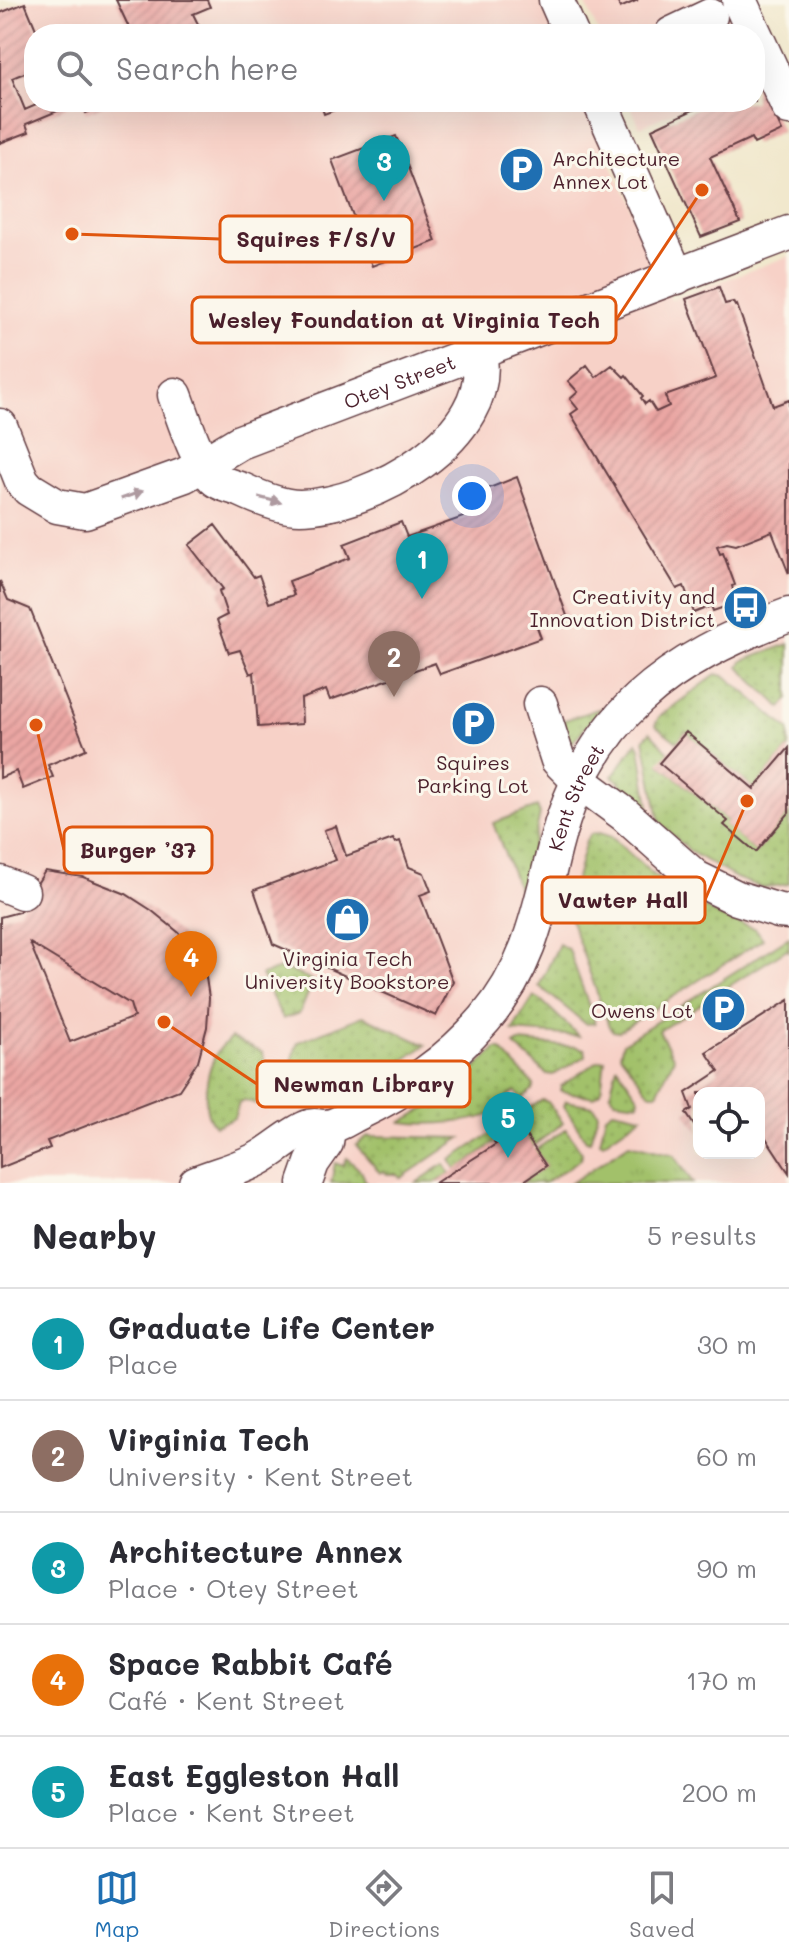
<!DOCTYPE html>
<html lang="en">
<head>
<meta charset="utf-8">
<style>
  body { margin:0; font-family:Mali,sans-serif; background:#f7f7f7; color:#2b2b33 }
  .controls { position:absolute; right:24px; bottom:24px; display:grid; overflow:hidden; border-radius:16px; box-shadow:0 8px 32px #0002 }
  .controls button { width:72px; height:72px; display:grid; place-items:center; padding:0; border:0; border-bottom:2px solid #e1e1e2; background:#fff; color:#2b2b33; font:40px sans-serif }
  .you { position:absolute; left:472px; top:496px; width:28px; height:28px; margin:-20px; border:6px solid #fff; border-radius:50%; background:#1a73e8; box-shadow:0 0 0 12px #1a73e833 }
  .badge { display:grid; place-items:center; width:52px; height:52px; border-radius:50%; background:#1f6fb2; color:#fff; font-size:26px; font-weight:700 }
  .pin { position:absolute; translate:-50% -66px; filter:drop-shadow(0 2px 4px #0008) }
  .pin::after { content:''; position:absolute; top:42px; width:28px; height:24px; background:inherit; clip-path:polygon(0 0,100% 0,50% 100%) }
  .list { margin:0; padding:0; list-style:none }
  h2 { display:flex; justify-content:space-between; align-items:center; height:104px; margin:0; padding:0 32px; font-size:34px }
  h2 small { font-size:26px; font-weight:400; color:#7c7c81 }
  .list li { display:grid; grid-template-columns:52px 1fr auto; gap:24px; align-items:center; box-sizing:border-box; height:112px; padding:0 32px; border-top:2px solid #e1e1e2 }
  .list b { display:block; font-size:30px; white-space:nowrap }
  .list p { margin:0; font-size:26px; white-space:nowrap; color:#7c7c81 }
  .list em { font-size:26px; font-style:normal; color:#7c7c81 }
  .icon { flex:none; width:44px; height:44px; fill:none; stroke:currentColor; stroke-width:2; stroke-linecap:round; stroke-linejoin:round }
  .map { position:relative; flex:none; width:789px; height:1183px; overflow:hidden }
  .search { position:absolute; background:#fff; box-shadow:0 8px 32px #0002; left:24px; right:24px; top:24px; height:88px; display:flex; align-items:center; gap:20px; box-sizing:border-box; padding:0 28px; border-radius:32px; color:#7c7c81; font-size:30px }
  .sheet { height:664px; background:#fff }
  nav { display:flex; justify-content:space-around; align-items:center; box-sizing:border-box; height:112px; border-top:2px solid #e1e1e2; background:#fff; font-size:22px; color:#7c7c81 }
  nav a { display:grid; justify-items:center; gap:4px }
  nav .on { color:#1f6fb2 }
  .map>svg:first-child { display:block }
  .built { fill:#f7d1c7; fill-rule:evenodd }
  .grass { fill:url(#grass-dots); stroke:#76704a; stroke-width:2 }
  .park { fill:url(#park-tufts); stroke:#76704a; stroke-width:2 }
  .building { fill:url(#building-hatch); fill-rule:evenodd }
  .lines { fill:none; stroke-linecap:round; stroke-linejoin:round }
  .minor-casing { stroke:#633d43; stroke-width:37 }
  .minor { stroke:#fff; stroke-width:34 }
  .oneway { fill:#ae9aa0 }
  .labels { text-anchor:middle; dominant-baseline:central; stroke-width:6; stroke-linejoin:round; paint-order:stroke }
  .poi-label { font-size:20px; fill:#4a1f2b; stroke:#fbf7ec; text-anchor:end }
  .street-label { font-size:20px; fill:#4a1f2b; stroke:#fbf7ec }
  .leader { fill:none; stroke:#e0560e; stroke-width:3 }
  .callout-dot { fill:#e0560e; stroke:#fbf7ec; stroke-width:3 }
  .callout { fill:#fbf7ec; stroke:#e0560e; stroke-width:3 }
  .callout-label { font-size:22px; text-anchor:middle; font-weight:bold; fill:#4a1f2b }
</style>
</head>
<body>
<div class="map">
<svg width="789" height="1183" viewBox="0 0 789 1183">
  <defs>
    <pattern id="grass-dots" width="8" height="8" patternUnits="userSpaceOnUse" patternTransform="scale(2)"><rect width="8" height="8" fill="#a2c16a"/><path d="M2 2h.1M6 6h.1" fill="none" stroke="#8da55c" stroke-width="1.8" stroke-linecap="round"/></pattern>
    <pattern id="park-tufts" width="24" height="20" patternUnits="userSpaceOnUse" patternTransform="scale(2)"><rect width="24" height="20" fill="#a2c16a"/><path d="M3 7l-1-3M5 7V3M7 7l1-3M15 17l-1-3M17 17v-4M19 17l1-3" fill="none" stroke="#8da55c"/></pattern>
    <pattern id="building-hatch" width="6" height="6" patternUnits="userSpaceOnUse" patternTransform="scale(2)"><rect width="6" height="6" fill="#eaa6a3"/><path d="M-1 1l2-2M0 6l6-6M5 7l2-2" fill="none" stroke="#ca8e8c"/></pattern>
  </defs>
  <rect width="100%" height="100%" fill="#fbf7ec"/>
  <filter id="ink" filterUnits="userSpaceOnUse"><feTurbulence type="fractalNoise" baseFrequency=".0125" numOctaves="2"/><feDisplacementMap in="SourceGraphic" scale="16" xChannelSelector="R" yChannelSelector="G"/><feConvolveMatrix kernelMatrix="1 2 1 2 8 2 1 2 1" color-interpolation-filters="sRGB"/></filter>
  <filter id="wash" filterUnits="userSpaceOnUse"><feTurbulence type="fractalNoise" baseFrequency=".006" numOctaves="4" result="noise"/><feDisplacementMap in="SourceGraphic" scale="32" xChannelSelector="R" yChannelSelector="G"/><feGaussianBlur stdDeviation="1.8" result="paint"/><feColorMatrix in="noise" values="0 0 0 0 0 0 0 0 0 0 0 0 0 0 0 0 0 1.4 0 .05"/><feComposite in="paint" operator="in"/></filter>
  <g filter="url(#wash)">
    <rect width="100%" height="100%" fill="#f1e8cd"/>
    <path class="built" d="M26 0H539L554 34H34V102H584L671 300 789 256V1183H0V11ZM699 1093H759V1153H699Z
      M584 0H722L738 34H599Z
      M629 102H695L640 127Z"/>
    <path class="grass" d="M789 644V698L781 708 739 667 742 661Z
      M717 674 727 677 789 730V748L754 789 686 732 677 742 655 725 659 717Z
      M601 708 571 744 566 739 562 721Z
      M650 732 669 752 660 764 728 821 725 825 756 852 789 813V884L763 888 736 878 691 852 660 824 644 739Z
      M637 742 640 747 650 813 613 776Z
      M537 807 540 814 521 896 493 823Z
      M599 833 611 837 657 878 683 896 721 917 756 929 763 939 618 1032 613 1031 609 1026 571 921 570 902 586 840 591 834Z
      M789 937V951L787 949 659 1031 674 1058 657 1093H650L620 1054 623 1043Z
      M559 944 569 950 595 1023 586 1024 539 986Z
      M283 968 313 981 300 1013 283 1019 261 975Z
      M534 996 541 1000 579 1036 512 1031Z
      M363 1016 426 1045 387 1072 325 1098 301 1087 291 1064 298 1042Z
      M231 1038 262 1052 269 1072 256 1104 245 1100 239 1102 234 1118 215 1126C200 1112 206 1075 214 1058 218 1049 224 1044 231 1038Z
      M519 1042 577 1047 585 1049 586 1056 553 1075 547 1074 514 1045Z
      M496 1049H500L534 1085 532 1090 521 1099 515 1091 503 1100 507 1107C483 1123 429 1126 402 1122L433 1104 461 1082Z
      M605 1060 601 1092 594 1097 561 1091V1086L598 1061Z
      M617 1066 639 1098 638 1103 615 1100 610 1093Z
      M542 1100 548 1102 563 1123 533 1146 518 1125 457 1170 451 1160Z
      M566 1101 593 1106 598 1113 590 1141 586 1140 564 1106Z
      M613 1110 642 1116 603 1143 600 1142 606 1115Z
      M566 1129 582 1153 581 1159 544 1183H521L546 1166 535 1150Z
      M368 1136 461 1138 401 1178 396 1174H387L384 1171 380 1173C372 1162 364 1155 356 1145Z
      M347 1158 362 1172 366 1183H331L335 1163 343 1166Z
      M444 1164 450 1173 435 1183H416Z"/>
    <path class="park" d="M629 1144 674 1155 693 1183H571Z"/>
    <g id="blocks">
      <path class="building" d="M116 0H207L210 7 193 14 203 34H132Z
        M617 0H638L620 8Z
        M25 3 38 34H34V69L12 78 25 110 43 102H64L67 107 26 124 29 132 0 143V13Z
        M758 80 782 131 754 144 751 138 710 157 740 222 701 237 652 129 710 102H755V81Z
        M81 102H111L86 113Z
        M320 102H356L324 114Z
        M396 136 436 241 372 266 332 160Z
        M719 287 725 304 733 302 735 306 737 305 773 406 789 400V574L772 531 736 545 727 543 717 546 720 554 723 553 735 585 732 586 736 603 713 611 711 606 694 613 684 586 677 589 571 414 578 409 570 399 578 392 568 381 587 365 596 377 612 365 624 377 626 375 643 396 641 398 645 404 649 401 656 412 669 406 665 396 716 378 686 299Z
        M517 477 567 616 537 627 541 638 440 674 435 663 330 700 326 690 301 699 302 724 258 727 254 672 250 674 240 650 229 653 217 620 227 615 219 591 223 589 189 545 215 525 254 577 259 575 269 603 294 595 289 581 350 558 344 544 401 522 407 537 486 509 479 492Z
        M0 581 8 600 30 609 86 749 48 765 53 777 23 789 16 771 0 778Z
        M686 732 754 789 789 748V813L756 852 724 825 728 821 659 763Z
        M336 826 346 856 393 839 395 843 400 841 409 867 424 873 431 891 420 895 453 982 436 1016 273 944 254 890 336 860 324 830Z
        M45 871 83 877 126 894 151 910 178 932 200 957 205 971 209 998 207 1027 198 1061 179 1090 47 1141 50 1148 0 1168V917L19 912ZM30 943 130 1004 134 1017 70 1042Z
        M789 1000V1173L762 1132 759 1134V1093H699V1133L686 1113 692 1109 686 1093 719 1071 706 1052Z
        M519 1125 546 1166 521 1183H435L496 1144 494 1142Z"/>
    </g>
  </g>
  <g filter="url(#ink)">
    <use href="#blocks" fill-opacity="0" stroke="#633d43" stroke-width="2"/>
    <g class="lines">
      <defs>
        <g id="minor">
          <path d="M556 0 571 34"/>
          <path d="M739 0 789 108"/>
          <path d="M672 34 710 16"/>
          <path d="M600 102 677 277"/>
          <path d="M175 395C184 418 196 461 214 478 220 484 234 487 242 490 259 498 281 507 300 507 371 506 497 437 479 352"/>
          <path id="s1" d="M0 426 22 481 29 489 57 506 85 511 185 475 240 442 789 233"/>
          <path d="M540 704 558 760 578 780 624 814 696 878 737 898 779 911 789 912"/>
          <path d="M0 883 22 892"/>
          <path id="s2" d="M196 1183C216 1175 239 1169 258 1159 275 1150 292 1133 309 1127 315 1124 321 1128 327 1127 336 1126 347 1119 354 1115 406 1090 447 1063 485 1019 530 966 539 911 555 847 588 716 669 659 789 615"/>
          <path d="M305 1183 312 1163 326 1143 328 1128"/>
        </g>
      </defs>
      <use href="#minor" class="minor-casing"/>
      <use href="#minor" class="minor"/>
    </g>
    <defs><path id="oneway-solid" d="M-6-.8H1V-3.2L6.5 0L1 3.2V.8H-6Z" transform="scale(2)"/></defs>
    <g class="oneway">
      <use href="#oneway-solid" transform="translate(132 495) rotate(-20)"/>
      <use href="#oneway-solid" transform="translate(270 500) rotate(14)"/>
    </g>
  </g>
  <defs>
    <symbol id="parking-disc" viewBox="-11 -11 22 22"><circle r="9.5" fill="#1f6fb2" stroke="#fbf7ec"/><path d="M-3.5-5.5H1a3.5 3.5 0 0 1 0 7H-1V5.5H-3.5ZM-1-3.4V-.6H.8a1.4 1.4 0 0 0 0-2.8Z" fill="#fff"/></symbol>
    <symbol id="bus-disc" viewBox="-11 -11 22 22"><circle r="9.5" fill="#1f6fb2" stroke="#fbf7ec"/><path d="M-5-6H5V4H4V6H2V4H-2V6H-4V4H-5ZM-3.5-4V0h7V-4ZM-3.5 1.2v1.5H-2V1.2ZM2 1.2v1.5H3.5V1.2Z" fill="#fff"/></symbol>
    <symbol id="shop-disc" viewBox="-11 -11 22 22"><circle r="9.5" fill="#1f6fb2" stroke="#fbf7ec"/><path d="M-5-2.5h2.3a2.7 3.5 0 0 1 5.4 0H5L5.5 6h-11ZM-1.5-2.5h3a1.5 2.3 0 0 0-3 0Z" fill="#fff"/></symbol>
  </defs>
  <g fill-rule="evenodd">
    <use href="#parking-disc" x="496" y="144" width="51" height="51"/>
    <use href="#bus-disc" x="720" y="582" width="51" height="51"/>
    <use href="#parking-disc" x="448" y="698" width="51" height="51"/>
    <use href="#shop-disc" x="322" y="894" width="51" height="51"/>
    <use href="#parking-disc" x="698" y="984" width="51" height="51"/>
  </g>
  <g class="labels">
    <g class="poi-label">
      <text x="552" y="158" text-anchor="start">Architecture<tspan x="552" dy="23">Annex Lot</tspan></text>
      <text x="715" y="596">Creativity and<tspan x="715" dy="23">Innovation District</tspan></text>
      <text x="473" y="762" text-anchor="middle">Squires<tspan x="473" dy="23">Parking Lot</tspan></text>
      <text x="347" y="958" text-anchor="middle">Virginia Tech<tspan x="347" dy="23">University Bookstore</tspan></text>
      <text x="693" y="1010">Owens Lot</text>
    </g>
    <g class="street-label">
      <text stroke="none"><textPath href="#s1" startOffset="472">Otey Street</textPath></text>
      <text stroke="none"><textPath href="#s2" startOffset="580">Kent Street</textPath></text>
    </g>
  </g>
  <path class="leader" d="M72 234L220 239M702 190L616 320M36 725L64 850M747 801L705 900M164 1022L257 1084"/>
  <g class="callout-dot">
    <circle cx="72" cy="234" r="8"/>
    <circle cx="702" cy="190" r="8"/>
    <circle cx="36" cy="725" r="8"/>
    <circle cx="747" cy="801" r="8"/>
    <circle cx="164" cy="1022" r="8"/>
  </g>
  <g class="callout">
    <rect x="220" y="216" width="192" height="46" rx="8"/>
    <rect x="192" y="297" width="424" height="46" rx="8"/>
    <rect x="64" y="827" width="148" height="46" rx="8"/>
    <rect x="542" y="877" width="163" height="46" rx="8"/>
    <rect x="257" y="1061" width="213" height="46" rx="8"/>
  </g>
  <g class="callout-label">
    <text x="316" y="247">Squires F/S/V</text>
    <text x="404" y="328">Wesley Foundation at Virginia Tech</text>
    <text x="138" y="858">Burger ’37</text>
    <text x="623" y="908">Vawter Hall</text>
    <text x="364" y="1092">Newman Library</text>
  </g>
</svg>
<div class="controls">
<button><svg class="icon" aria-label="locate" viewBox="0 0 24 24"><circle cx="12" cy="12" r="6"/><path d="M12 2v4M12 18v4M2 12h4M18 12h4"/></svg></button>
</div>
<div class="you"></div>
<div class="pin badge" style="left:422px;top:599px;background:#0f9aa8">1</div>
<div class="pin badge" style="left:394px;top:697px;background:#8d6e63">2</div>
<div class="pin badge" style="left:384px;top:201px;background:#0f9aa8">3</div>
<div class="pin badge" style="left:191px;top:997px;background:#e8710a">4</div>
<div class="pin badge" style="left:508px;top:1158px;background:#0f9aa8">5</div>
<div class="search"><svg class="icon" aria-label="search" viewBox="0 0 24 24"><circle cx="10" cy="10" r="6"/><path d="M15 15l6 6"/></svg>Search here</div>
</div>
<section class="sheet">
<h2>Nearby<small>5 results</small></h2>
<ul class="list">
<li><span class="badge" style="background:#0f9aa8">1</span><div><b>Graduate Life Center</b><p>Place</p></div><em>30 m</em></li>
<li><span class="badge" style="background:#8d6e63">2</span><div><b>Virginia Tech</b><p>University · Kent Street</p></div><em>60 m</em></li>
<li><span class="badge" style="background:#0f9aa8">3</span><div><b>Architecture Annex</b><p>Place · Otey Street</p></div><em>90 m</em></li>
<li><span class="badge" style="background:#e8710a">4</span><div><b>Space Rabbit Café</b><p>Café · Kent Street</p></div><em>170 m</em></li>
<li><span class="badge" style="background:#0f9aa8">5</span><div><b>East Eggleston Hall</b><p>Place · Kent Street</p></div><em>200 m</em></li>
</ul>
</section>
<nav>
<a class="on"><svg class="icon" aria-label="map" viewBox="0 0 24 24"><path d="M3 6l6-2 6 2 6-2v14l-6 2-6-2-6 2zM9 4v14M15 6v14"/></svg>Map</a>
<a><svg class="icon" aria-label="directions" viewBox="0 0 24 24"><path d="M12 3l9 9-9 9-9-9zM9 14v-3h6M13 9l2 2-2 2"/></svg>Directions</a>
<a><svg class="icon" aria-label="saved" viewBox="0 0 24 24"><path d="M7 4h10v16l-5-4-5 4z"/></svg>Saved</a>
</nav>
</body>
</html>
